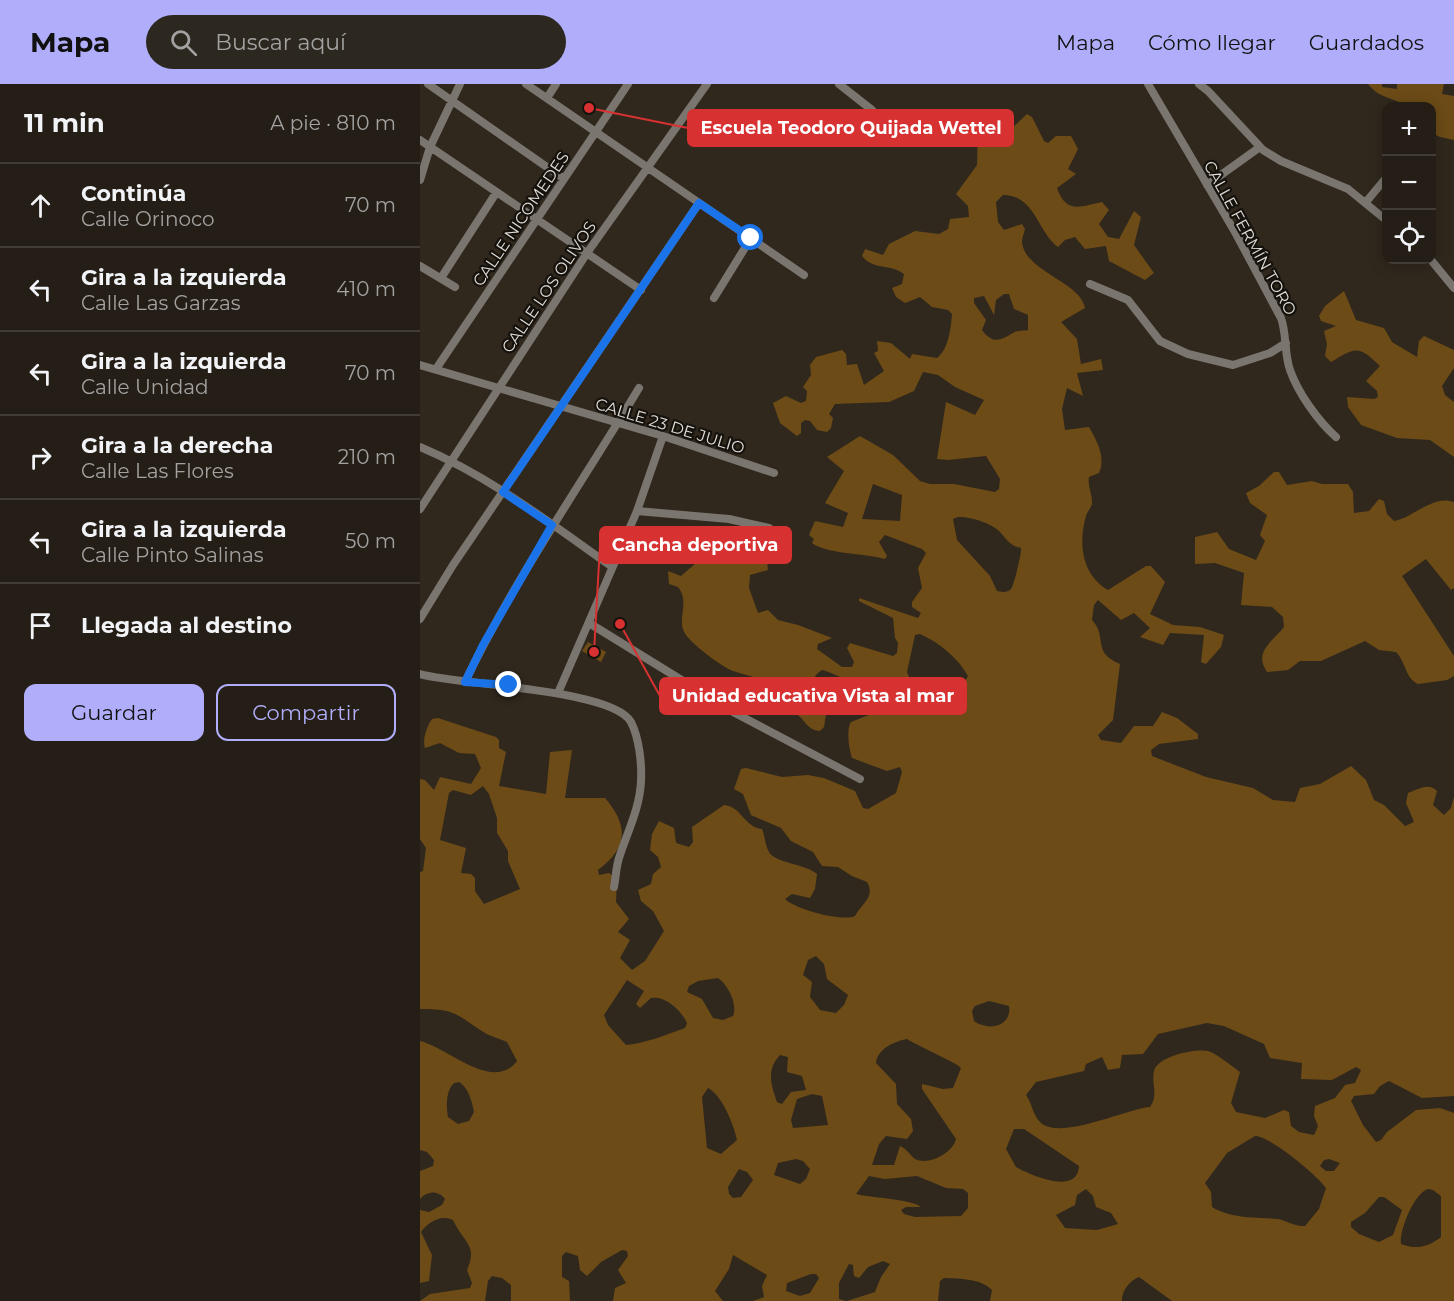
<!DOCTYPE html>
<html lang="es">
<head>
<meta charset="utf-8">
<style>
  body { margin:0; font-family:Montserrat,sans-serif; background:#2c271f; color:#f1f3f6 }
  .controls { position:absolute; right:18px; top:18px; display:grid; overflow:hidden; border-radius:12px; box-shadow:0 3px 15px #0003 }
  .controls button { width:54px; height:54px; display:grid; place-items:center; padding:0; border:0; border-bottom:2px solid #413c35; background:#241e16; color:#f1f3f6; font:30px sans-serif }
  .stop { position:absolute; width:18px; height:18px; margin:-14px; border:4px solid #1a73e8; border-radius:50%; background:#fff }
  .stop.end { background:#1a73e8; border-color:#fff; box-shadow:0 2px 6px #0008 }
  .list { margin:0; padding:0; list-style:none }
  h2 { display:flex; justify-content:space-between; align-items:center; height:78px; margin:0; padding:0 24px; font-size:26px }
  h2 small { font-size:20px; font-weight:400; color:#a3a2a1 }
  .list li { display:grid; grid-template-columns:39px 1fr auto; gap:18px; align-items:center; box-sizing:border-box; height:84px; padding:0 24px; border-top:2px solid #413c35 }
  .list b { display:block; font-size:22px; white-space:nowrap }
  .list p { margin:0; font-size:20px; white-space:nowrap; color:#a3a2a1 }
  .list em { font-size:20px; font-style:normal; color:#a3a2a1 }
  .actions { display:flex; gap:12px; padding:18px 24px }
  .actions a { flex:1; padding:14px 0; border:2px solid #b0aefa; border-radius:12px; text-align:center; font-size:21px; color:#b0aefa }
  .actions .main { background:#b0aefa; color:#111 }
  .icon { flex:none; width:33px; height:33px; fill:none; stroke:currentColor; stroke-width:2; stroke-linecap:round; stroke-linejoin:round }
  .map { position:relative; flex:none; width:1034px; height:1217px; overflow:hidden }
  header { display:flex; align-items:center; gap:36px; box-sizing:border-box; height:84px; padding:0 30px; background:#b0aefa; color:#111 }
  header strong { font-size:28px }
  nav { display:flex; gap:33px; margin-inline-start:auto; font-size:21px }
  .search { width:420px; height:54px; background:#2c271f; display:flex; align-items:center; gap:15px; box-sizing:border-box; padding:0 21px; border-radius:33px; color:#a3a2a1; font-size:22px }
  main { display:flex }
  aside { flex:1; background:#241e16 }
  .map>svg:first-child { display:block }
  .green { fill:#6c4b16; fill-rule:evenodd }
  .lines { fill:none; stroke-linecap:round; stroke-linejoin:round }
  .minor { stroke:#7a756f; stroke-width:8 }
  .route { stroke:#1a73e8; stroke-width:8 }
  .labels { text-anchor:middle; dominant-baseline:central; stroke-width:4.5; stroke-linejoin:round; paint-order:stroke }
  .street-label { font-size:16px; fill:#e1dcd5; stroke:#15120d }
  .leader { fill:none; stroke:#d73131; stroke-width:2 }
  .callout-dot { fill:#d73131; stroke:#15120d; stroke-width:2 }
  .callout { fill:#d73131; stroke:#d73131; stroke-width:2 }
  .callout-label { font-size:18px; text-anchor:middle; font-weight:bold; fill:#fff }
</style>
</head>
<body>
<header>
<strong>Mapa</strong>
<div class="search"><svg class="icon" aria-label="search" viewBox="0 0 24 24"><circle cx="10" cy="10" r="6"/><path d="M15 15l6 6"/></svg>Buscar aquí</div>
<nav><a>Mapa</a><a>Cómo llegar</a><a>Guardados</a></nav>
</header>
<main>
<aside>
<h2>11 min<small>A pie · 810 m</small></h2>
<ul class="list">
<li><svg class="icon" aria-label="ahead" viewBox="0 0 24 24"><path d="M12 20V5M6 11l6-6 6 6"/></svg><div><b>Continúa</b><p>Calle Orinoco</p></div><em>70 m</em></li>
<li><svg class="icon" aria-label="left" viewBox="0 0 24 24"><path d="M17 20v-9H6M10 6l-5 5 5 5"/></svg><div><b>Gira a la izquierda</b><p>Calle Las Garzas</p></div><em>410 m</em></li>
<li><svg class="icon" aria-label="left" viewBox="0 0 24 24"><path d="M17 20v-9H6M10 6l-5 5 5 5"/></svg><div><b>Gira a la izquierda</b><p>Calle Unidad</p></div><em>70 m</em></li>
<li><svg class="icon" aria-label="right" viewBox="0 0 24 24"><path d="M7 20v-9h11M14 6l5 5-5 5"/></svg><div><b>Gira a la derecha</b><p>Calle Las Flores</p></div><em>210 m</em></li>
<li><svg class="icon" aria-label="left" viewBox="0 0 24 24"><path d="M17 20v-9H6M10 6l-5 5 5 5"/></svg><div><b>Gira a la izquierda</b><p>Calle Pinto Salinas</p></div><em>50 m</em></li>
<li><svg class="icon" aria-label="arrive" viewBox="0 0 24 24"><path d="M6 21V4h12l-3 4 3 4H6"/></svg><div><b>Llegada al destino</b></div></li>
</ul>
<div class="actions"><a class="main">Guardar</a><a>Compartir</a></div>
</aside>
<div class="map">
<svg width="1034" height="1217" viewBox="0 0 1034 1217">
  <rect width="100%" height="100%" fill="#30281d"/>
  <path class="green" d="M948 0H962V3L977 5V0H1024L1022 10 1034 12V56L1020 53 1012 49V22H983L984 20C969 13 958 13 948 0Z
    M563 29 578 49 588 48 607 30 612 33 624 57 628 59 636 52H651L658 65 648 85 656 90 637 104C646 131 662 122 682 118L689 126 679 140 688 153 699 155 714 127 721 133 714 161 734 189 725 196 689 177 686 162 665 165 655 153 645 156 638 163C617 147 615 111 583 111L576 118 578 138 584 146 602 140 605 145C604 149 602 154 602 158 604 187 661 198 665 224L641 238 657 255 661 280 681 275 683 286 657 289 663 312 647 304 642 325 645 346 669 343C677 357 686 373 679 389L669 393C667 402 673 411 672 420 671 424 667 428 666 432 658 460 662 491 688 506L726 482H731L745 498 730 530 753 541 780 543 804 551 801 563 786 580 781 578 784 551 750 549 743 561 720 553 730 544 714 529 701 536 678 516 674 521 672 536C688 553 671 568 700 580L693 636 678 651 681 656 701 659 714 642H733L742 628 757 634 778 650V655L739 660 731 666 732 672 786 693 833 704 853 716 875 718 880 704 900 700 931 682 946 696 954 716 964 721 985 742 994 738 986 719 988 709C998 706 1008 698 1017 707L1013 721 1024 731 1031 724 1034 713V1012L1002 1014 969 997 960 1002 954 1010 934 1012 931 1017 943 1041 956 1058 961 1056 967 1048 996 1026 1020 1024 1034 1029V1217H752L719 1193C710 1196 701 1208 702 1217H570L572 1206C560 1194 540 1195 524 1194L520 1197 518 1217H427L455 1208 461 1193 470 1180 463 1177 448 1183 439 1194 434 1192 433 1181 429 1180 419 1199V1215L426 1217H333L344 1213 342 1202 347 1191 313 1171 309 1185 295 1207 303 1217H193L195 1204 206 1199 198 1186 208 1172 207 1167 202 1166 181 1178 167 1192 160 1186 158 1172 146 1168 142 1172V1193L149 1197 150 1217H91V1201L82 1194 72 1192 68 1197 65 1217H0L10 1210 50 1204 52 1199 47 1186C58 1160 44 1160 33 1136 21 1130 8 1138 1 1148L12 1171 9 1197 0 1199V1126L9 1128 22 1121 25 1115C19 1107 8 1106 0 1115V1087L13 1082 14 1076 7 1068 0 1066V957C27 963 73 1009 97 977L87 958C81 955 72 953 65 949 35 930 37 925 0 925V788L3 787 6 764 0 755V695L5 696 14 706 20 693 51 700 61 684 55 670 39 669 20 659 5 664C2 656 7 642 12 635L18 634 76 653 79 656V664L86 668 79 702 126 710 130 668 152 666 145 714H185C209 742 208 764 178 786L179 791 189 789 197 795 196 818 209 835 198 848 210 856 200 874 212 886 225 877 244 847 233 827 221 817 218 806 231 800 233 790 241 783 238 773 230 766 232 750 239 737 254 744 256 759 269 763 273 758 272 743 304 721C321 722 324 743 342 745 345 752 345 761 349 768 355 779 386 780 397 790L395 805 390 814 372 810 365 815C375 825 421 838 435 832 441 820 456 813 447 798L432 792 418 783 402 782 393 768 371 757 361 744 331 731 323 710 314 705 321 685 326 684 362 693 388 691 404 694 435 707 443 724 448 725 476 709 482 688 480 683 467 687 432 674C429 665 426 646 431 638L459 627 463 617C459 612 409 586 402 586 393 592 391 598 395 608L408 617 404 643 400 647C389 647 386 638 379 632 372 626 364 626 358 622 350 616 351 605 343 598 333 591 324 591 313 587 302 583 273 561 266 551 255 536 271 519 258 503L249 500 248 487 261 492 276 479 279 465C293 461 331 452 341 463 347 469 347 477 348 486L330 491 329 504 338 529 348 526 358 536 378 541 412 554 398 560 397 565 422 583H432L434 578 427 564 430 559 473 572 477 569 478 559 475 554 473 534 439 517V514L498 534 501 529 492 523V518L502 504 498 484 506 469 502 465 465 451 459 458 467 472 465 475C444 469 406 470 392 459L394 455 389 451 395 437 423 443 428 429 405 419 424 387 407 373 440 352 473 371 500 397 510 400H534L575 408 579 405 580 395 566 372 528 376 517 375 526 318 555 331 564 316 535 303 518 291 503 288 494 307 469 318 415 320 409 330 413 334 411 344 407 348 397 346 390 337 385 336 381 339V349L377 352 360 339 353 319 366 312 381 319 386 317 387 307 383 303 391 291 390 281 396 273 422 266 426 270 427 281 437 280 444 301 464 287 454 269 458 267 457 257 471 259 490 275 492 270 517 274C529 265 531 243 532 230L528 226 512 223 500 213 485 219 476 213 472 204 482 200 484 190C470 179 454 187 442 172L445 165 463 171 469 160 495 147 519 150 528 145 530 135 549 133 548 122 536 110 557 81 558 39ZM584 210H589L594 225 608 231V246C604 247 597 246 593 249 581 256 573 261 562 246L566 236 554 219V214L564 212 574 231 576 216ZM453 400 482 411 480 437 442 435ZM538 433C549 432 571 439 579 447 587 455 588 461 601 464 602 468 594 501 591 505 587 509 581 508 577 507L570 492 537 456 533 435ZM500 550C520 559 538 574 548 592L545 597 489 593 487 588 495 551ZM63 702 69 710 77 734V749L88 767V777L100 805 64 820 55 807V794L51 790 41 789 46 764 20 756 29 709 33 706 51 711ZM396 872 404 880 407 895 428 911 424 921 416 929 400 926 390 913 392 898 383 891 388 876ZM298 894C308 901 318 920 313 932L303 936 293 934 282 915 267 908 269 902 278 897ZM207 896 224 907 216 920 220 924 231 914C245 911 262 927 267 939L265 944C245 951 227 959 206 961L188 941 184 931ZM569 917 589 922C592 942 569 948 554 937L552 927 555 922ZM787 939 804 942 844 960 850 974 882 979 881 995 912 996 936 983 941 986 935 999 925 1001 915 1014 895 1022 894 1032 898 1042 894 1051 879 1048 871 1042 869 1028 864 1026 845 1034 816 1028 811 1019 820 988C811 982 798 970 788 967 776 964 737 972 734 987 731 1001 739 1010 730 1023 703 1026 642 1056 621 1039 613 1032 612 1019 606 1011L616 998 664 987 666 980 682 973 688 986 700 984 702 971 723 970 738 950ZM487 955C498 962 537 979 541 984L533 1004 523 1005 502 1000V1005L536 1055C533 1069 508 1082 495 1075 490 1071 487 1065 480 1062L474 1081H452L459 1060 466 1052 487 1055 493 1047 491 1035 477 1020 476 1000 456 979C457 965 475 957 487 955ZM360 971 368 973 367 988 382 992 386 1006 371 1008 362 1020 357 1018C351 1001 346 986 360 971ZM39 998C48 1003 52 1017 54 1028L49 1037 38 1040 28 1033C26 1022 26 1006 34 999ZM288 1004C302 1011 314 1041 317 1056L301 1070 287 1064 282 1013ZM392 1010 402 1012 408 1041 373 1044 371 1036 377 1015ZM594 1045H604L659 1082C658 1112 610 1091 596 1083L586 1065ZM835 1052C850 1052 897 1091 906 1104L899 1125 885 1142C874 1143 867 1136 857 1135 836 1133 811 1135 792 1123L791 1108 785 1099 807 1069ZM376 1075 383 1077 390 1085 386 1095 380 1100 354 1091 358 1079ZM909 1075 920 1079 914 1087H906L900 1082 904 1076ZM319 1085 327 1088 333 1096 321 1113 313 1114 309 1110 308 1103ZM449 1092 465 1095 497 1092 526 1104 543 1105 548 1109V1124L541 1132 495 1133 484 1130 481 1126 486 1123H501C492 1115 451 1114 436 1110ZM666 1105 673 1112 676 1123 691 1129 698 1140 677 1146 645 1144 636 1131 655 1121 657 1111ZM1008 1105 1013 1106 1021 1112V1153C1009 1163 995 1166 981 1160 979 1147 994 1109 1008 1105ZM959 1113H964L982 1126 973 1151 959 1158 939 1150 931 1143V1138L945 1129ZM391 1190H396L399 1194 390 1209 380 1212 366 1207 367 1199Z
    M924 207 936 236 964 244 972 258 997 273 999 257 1004 252 1034 266V284L1022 302 1025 311 1034 318V373L1010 356 977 354 941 341 928 323 927 313 954 315 958 313 957 307 946 297 960 282C939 262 937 262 911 278L905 272 907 260 904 247 916 242 901 237 899 232 905 222Z
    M854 388H859L867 401 892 397 902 400H928L933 408 934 429 949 427 959 415 964 417 967 430 974 437C993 434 1013 410 1034 418V504L1031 506 1006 475 982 492 1034 572V592L1027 596 998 600C985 594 986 578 976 568L959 566 945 557 901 577H880L868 586 847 588C833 568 853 557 864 543L863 533 852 523 821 521 824 489 795 479 775 480V453L797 448 809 465 836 476 845 457 840 451 847 431 830 419 826 409 839 402Z
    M168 558 186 568 181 578 162 567Z"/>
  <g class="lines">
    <path class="minor" d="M8 0 144 95
      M106 0 384 191
      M419 0 452 26
      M728 0 815 148 861 234C867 251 864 269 870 286 878 309 898 337 916 353
      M779 0 788 7 843 66 861 77 928 105 966 136
      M127 14 136 0
      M0 56 221 206
      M0 96 10 63 40 0
      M787 101 840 63
      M946 118 966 94
      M1011 176 1034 204
      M0 182 35 203
      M21 194 76 109
      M670 200 708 216 740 257 768 270 813 281 850 269 866 259
      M294 214 331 154
      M0 281 243 352 354 389
      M16 285 208 0
      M0 363C69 392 130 439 191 482
      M0 425 167 169 287 0
      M217 427 309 435 349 444
      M0 535 33 481 279 119
      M169 539 315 629 440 695
      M0 590C39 601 193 605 211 638 219 654 222 679 221 697 220 723 208 747 200 771 196 781 196 793 194 803
      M45 598C94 496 160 402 219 304
      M138 609 217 427 243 352"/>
  </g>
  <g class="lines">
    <path class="route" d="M89 601 45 598 63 561 132 441 83 408 279 119 331 154"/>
  </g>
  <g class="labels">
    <g class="street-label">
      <text transform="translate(101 135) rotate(-56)">CALLE NICOMEDES</text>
      <text transform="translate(830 154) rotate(61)">CALLE FERMÍN TORO</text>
      <text transform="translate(129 203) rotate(-56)">CALLE LOS OLIVOS</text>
      <text transform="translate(250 342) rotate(17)">CALLE 23 DE JULIO</text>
    </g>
  </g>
  <path class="leader" d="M169 24L268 44M174 568L180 461M200 540L240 612"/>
  <g class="callout-dot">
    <circle cx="169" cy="24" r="6"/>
    <circle cx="174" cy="568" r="6"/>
    <circle cx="200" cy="540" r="6"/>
  </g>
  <g class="callout">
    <rect x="268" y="26" width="325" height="36" rx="6"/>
    <rect x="180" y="443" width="191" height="36" rx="6"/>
    <rect x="240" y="594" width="306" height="36" rx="6"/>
  </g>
  <g class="callout-label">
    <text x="431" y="50">Escuela Teodoro Quijada Wettel</text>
    <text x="275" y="467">Cancha deportiva</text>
    <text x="393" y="618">Unidad educativa Vista al mar</text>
  </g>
</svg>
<div class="controls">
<button>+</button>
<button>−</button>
<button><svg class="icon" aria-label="locate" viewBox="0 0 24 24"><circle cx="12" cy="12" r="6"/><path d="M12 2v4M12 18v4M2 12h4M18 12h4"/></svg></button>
</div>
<div class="stop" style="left:331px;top:154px"></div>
<div class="stop end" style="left:89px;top:601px"></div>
</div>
</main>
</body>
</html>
